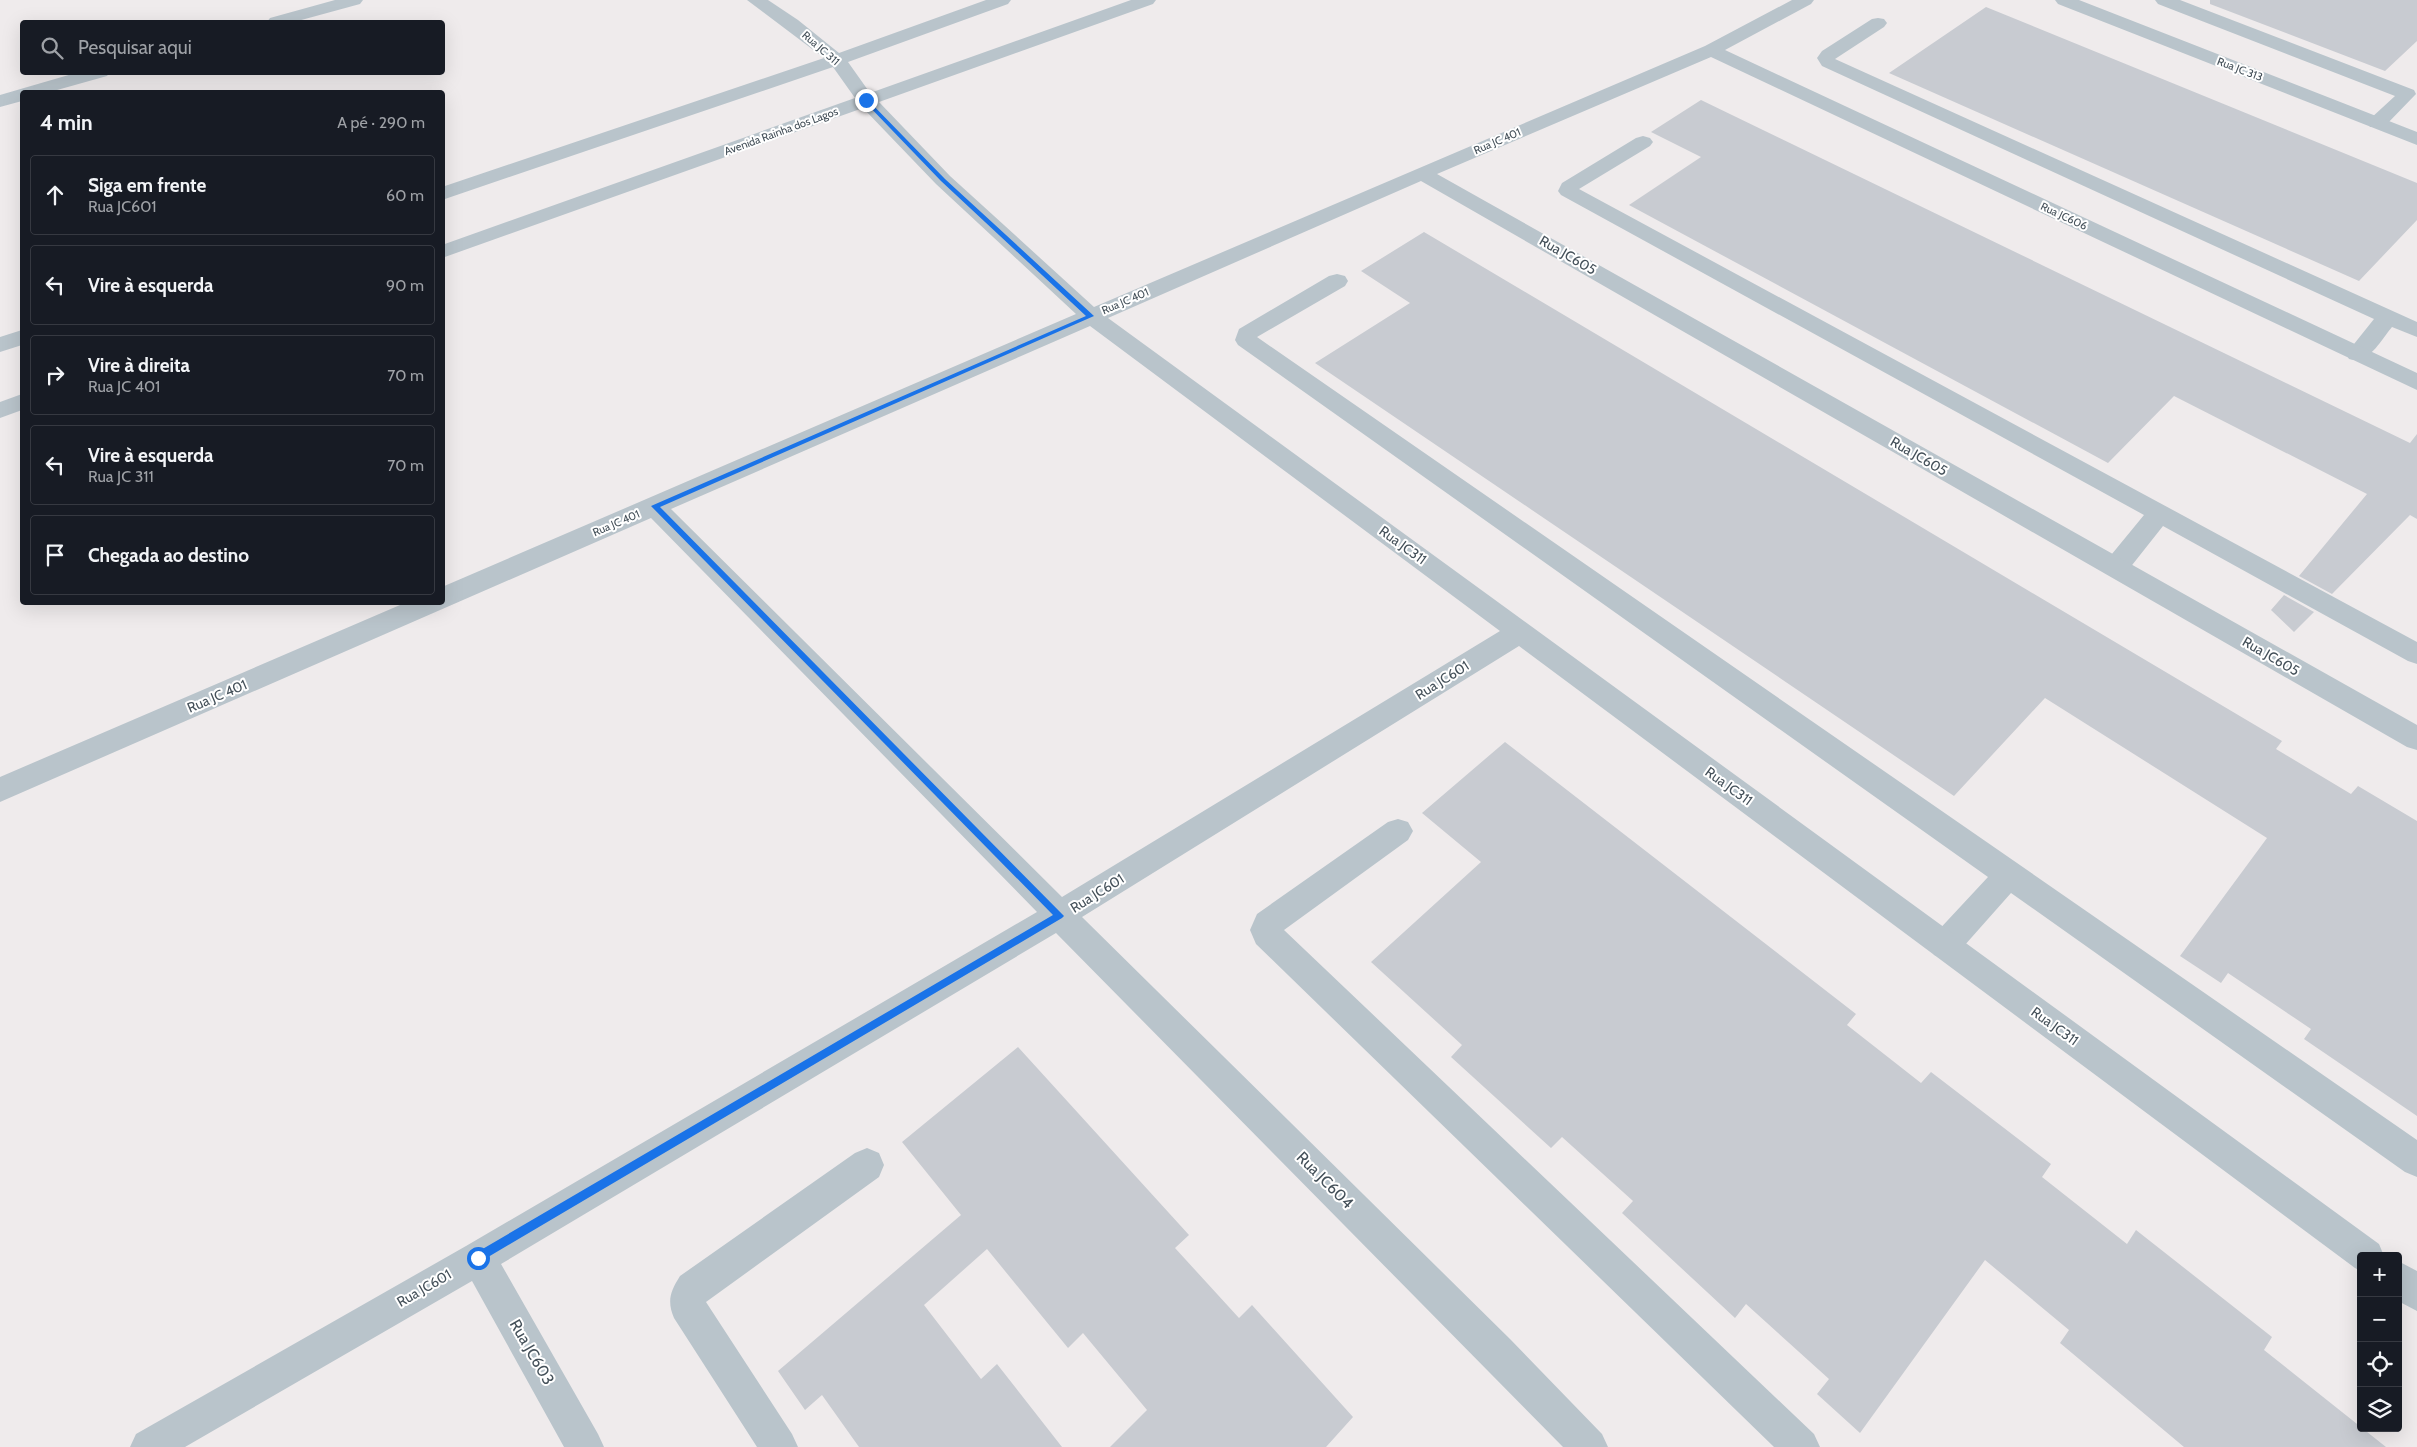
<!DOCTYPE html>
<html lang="pt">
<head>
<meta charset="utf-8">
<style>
  body { margin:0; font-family:Cabin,sans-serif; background:#20242c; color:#f1f3f6 }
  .controls { position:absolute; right:15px; bottom:15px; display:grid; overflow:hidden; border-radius:5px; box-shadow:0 5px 20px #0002 }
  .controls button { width:45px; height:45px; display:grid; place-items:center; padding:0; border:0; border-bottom:1px solid #363941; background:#171b24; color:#f1f3f6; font:25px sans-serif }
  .stop { position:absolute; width:15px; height:15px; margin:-11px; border:4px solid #1a73e8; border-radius:50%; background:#fff }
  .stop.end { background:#1a73e8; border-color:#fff; box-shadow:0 1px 5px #0008 }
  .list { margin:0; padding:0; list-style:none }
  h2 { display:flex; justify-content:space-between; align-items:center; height:65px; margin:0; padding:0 20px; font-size:21px }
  h2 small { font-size:16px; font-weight:400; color:#9ea1a6 }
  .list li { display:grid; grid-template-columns:32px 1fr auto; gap:15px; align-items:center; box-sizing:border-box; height:80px; margin:0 10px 10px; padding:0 10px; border:1px solid #363941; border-radius:5px }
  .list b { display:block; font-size:19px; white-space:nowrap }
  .list p { margin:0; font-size:16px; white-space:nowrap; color:#9ea1a6 }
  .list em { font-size:16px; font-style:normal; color:#9ea1a6 }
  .icon { flex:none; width:28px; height:28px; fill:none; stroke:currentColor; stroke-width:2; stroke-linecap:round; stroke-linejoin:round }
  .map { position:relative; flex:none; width:2417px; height:1447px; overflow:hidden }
  .search { position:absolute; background:#171b24; box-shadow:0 5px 20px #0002; left:20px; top:20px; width:425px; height:55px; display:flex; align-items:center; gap:12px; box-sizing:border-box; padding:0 18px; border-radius:5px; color:#9ea1a6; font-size:19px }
  .panel { position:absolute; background:#171b24; box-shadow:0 5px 20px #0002; left:20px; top:90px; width:425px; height:515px; border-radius:5px }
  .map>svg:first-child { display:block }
  .building { fill:#c8cbd1 }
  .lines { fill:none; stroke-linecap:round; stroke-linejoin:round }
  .service { fill:#b9c4cb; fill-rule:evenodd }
  .minor { fill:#b9c4cb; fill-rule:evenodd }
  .route { fill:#1a73e8 }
  .labels { text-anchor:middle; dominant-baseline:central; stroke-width:4; stroke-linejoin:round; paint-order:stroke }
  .far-street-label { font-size:11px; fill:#445059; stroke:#fff }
  .street-label { font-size:14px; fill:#445059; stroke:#fff }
  .near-street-label { font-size:16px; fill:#445059; stroke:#fff }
</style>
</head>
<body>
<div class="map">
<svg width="2417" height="1447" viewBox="0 0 2417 1447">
  <rect width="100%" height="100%" fill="#efebec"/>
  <path class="building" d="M2210 0H2417V41L2385 71 2210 4Z
    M1986 7 2417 183V220L2359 281 1889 73Z
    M1701 100 2410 443 2417 434V519L2410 515 2332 594 2299 576 2367 494 2174 396 2108 463 1629 205 1701 157 1651 132Z
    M1424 232 2282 741 2276 749 2351 794 2358 786 2417 821V1116L2304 1039 2311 1029 2228 973 2221 983 2180 956 2267 838 2045 698 1954 796 1315 363 1410 303 1361 271Z
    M2284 595 2314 612 2294 632 2271 610Z
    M1505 742 1856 1014 1847 1025 1921 1083 1931 1072 2051 1164 2042 1177 2127 1244 2136 1230 2272 1337 2264 1350 2386 1447H2184L2060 1343 2069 1330 1985 1260 1860 1433 1817 1394 1829 1379 1746 1304 1735 1318 1622 1213 1633 1201 1562 1137 1551 1148 1451 1057 1462 1045 1371 962 1481 862 1422 813Z
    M1018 1047 1189 1235 1175 1248 1239 1318 1252 1305 1353 1417 1326 1447H1110L1147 1410 1083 1333 1068 1348 987 1249 924 1305 981 1379 997 1364 1062 1447H859L822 1395 805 1410 778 1371 961 1215 902 1142Z"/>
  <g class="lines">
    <path class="service" d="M2155 0H2180L2414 90 2416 94 2384 127H2370L2368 123 2370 119 2395 96 2158 4Z
      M1878 18 1884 19 1887 23 1884 27 1835 59 2417 322V337L2392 327C2380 341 2369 365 2349 359L2346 354 2374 319 1822 66 1817 58 1822 51 1872 19Z
      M1643 136 1650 138 1653 142 1650 146 1579 189 2417 642V664L2408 661 2163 526 2125 574 2116 576 2107 574 2103 567 2107 560 2144 515 1561 195 1558 191 1562 183 1636 138Z
      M1337 274 1345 276 1348 281 1345 286 1257 337 2417 1140V1177L2405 1172 2011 893 1956 955 1945 959 1934 955 1930 945 1934 935 1988 877 1238 345 1235 340 1239 329 1329 276Z
      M1398 819 1408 822 1413 831 1408 840 1284 930 1814 1434 1820 1447H1774L1256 944 1250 930 1257 914 1388 822Z
      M867 1148 879 1153 884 1165 879 1177 706 1302 792 1434 798 1447H757L674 1318C667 1301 670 1292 680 1276L855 1153Z"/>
    <path class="minor" d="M335 0H363L360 4 294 22H267L270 18Z
      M747 0H768L798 20 839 53 986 0H1011L1008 4 848 62 870 93 1131 0H1156L1153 4 879 102 950 176 1094 307 1705 46 1792 0H1814L1811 4 1725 50 2417 373V390L1711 57 1437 174 2417 725V750L2407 747 1421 181 1108 318 2379 1244 2384 1256H2361V1271L2355 1268 1519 646 1082 917 1510 1339 1602 1434 1608 1447H1563L1056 933 501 1264 598 1434 604 1447H564L472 1281 185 1447H130L136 1434 466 1246 1037 912 651 518 0 802V777L407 602H442V587L1076 314 936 184 863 108 442 258V245L855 98 833 67 442 200V187L824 58ZM1090 326 1500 631 1062 897 671 509Z
      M2055 0H2079L2417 132V145L2058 4Z
      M79 72H110L107 76 50 92H22V101L0 107V95Z
      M22 330V345L0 352V337Z
      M22 394V410L0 418V402Z
      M2398 1261 2417 1271V1311L2398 1301Z"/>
  </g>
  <path class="route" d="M866 98 945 179 1094 316 660 507 1064 916 1062 918 478 1263 474 1261V1254L1053 915 651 506 1086 316 941 181 864 101Z"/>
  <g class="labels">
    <g class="far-street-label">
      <text transform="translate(821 48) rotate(41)">Rua JC 311</text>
      <text transform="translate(2240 69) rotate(21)">Rua JC 313</text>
      <text transform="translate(781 131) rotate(-20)">Avenida Rainha dos Lagos</text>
      <text transform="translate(1497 141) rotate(-23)">Rua JC 401</text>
      <text transform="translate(2064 216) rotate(25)">Rua JC606</text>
      <text transform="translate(1125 301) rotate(-23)">Rua JC 401</text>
      <text transform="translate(616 523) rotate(-23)">Rua JC 401</text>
    </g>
    <g class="street-label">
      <text transform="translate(1568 255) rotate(30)">Rua JC605</text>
      <text transform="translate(1919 456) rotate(30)">Rua JC605</text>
      <text transform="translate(1403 545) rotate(36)">Rua JC311</text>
      <text transform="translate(2271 656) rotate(30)">Rua JC605</text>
      <text transform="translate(1442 680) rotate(-32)">Rua JC601</text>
      <text transform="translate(217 696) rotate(-23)">Rua JC 401</text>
      <text transform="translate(1729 786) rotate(36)">Rua JC311</text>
      <text transform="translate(1097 893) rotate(-32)">Rua JC601</text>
      <text transform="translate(2055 1026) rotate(36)">Rua JC311</text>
      <text transform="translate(424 1288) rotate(-30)">Rua JC601</text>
    </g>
    <g class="near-street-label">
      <text transform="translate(1325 1180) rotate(45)">Rua JC604</text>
      <text transform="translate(532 1352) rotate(60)">Rua JC603</text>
    </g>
  </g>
</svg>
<div class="controls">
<button>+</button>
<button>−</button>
<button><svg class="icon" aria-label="locate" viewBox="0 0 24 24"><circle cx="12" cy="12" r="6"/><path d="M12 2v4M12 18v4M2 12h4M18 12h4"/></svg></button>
<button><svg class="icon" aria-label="layers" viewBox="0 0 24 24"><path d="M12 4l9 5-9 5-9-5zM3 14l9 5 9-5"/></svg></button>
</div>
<div class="stop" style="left:478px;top:1258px"></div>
<div class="stop end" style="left:866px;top:100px"></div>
<div class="search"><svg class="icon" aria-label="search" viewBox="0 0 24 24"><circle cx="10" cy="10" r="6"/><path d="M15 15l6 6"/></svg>Pesquisar aqui</div>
<section class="panel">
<h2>4 min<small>A pé · 290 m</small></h2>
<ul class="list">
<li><svg class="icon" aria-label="ahead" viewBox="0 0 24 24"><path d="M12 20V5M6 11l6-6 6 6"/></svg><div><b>Siga em frente</b><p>Rua JC601</p></div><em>60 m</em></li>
<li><svg class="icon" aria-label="left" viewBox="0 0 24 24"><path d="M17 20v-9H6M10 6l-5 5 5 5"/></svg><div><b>Vire à esquerda</b></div><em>90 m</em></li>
<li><svg class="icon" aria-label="right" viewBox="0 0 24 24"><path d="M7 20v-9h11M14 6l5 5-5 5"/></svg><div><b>Vire à direita</b><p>Rua JC 401</p></div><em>70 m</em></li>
<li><svg class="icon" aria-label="left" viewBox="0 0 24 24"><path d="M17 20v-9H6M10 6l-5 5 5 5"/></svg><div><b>Vire à esquerda</b><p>Rua JC 311</p></div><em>70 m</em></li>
<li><svg class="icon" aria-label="arrive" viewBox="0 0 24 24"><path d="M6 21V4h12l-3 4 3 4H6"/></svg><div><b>Chegada ao destino</b></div></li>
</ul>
</section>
</div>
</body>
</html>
